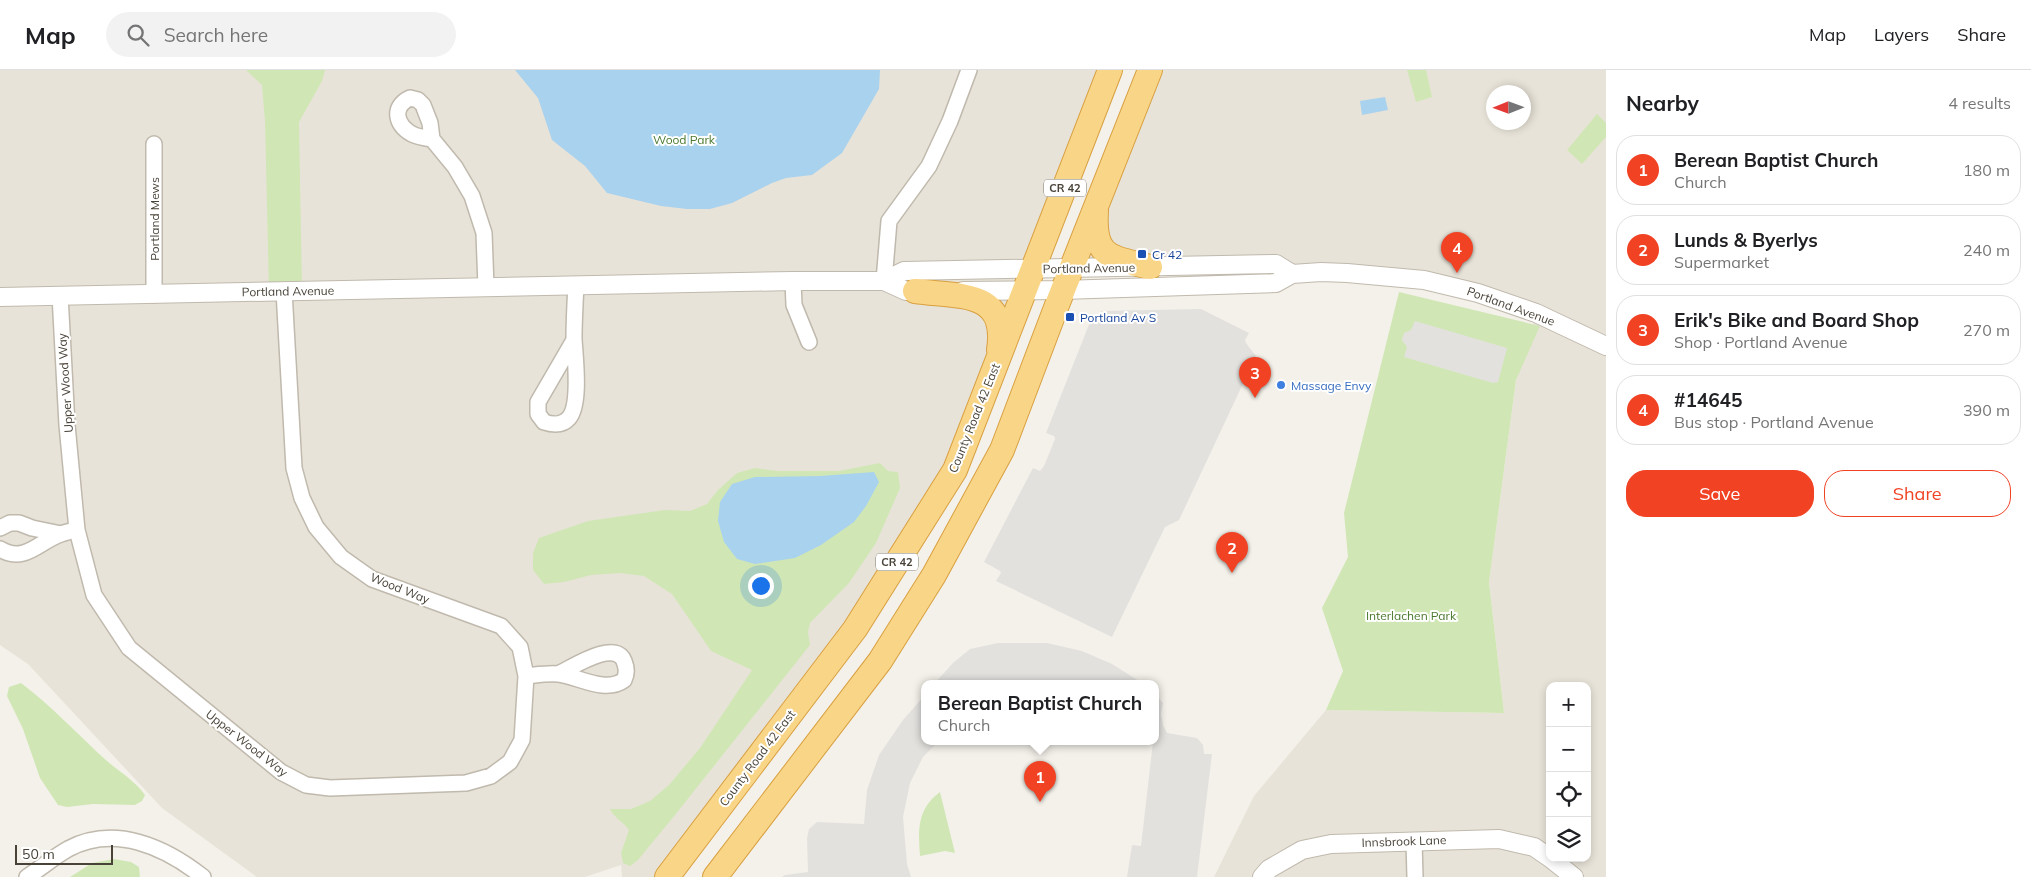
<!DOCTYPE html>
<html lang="en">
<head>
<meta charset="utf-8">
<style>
  body { margin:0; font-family:Mulish,sans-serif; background:#f2f2f2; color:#202124 }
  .controls { position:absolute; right:15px; bottom:15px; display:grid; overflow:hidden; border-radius:10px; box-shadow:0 2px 8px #0003 }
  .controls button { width:45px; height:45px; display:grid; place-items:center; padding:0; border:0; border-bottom:1px solid #e0e0e0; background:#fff; color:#202124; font:25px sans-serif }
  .compass { position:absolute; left:1486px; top:15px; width:45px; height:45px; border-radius:50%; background:#fff; box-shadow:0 2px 8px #0003; rotate:269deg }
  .scale { position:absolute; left:15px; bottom:12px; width:98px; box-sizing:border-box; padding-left:5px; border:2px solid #484238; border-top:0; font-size:14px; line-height:18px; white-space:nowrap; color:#484238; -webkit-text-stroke:4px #fff; paint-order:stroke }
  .you { position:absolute; left:760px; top:515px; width:18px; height:18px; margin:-12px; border:4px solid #fff; border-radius:50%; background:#1a73e8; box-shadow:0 0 0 8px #1a73e833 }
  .badge { display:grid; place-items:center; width:32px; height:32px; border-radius:50%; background:#f14224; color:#fff; font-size:16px; font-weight:700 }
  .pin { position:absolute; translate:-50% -41px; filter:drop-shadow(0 1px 2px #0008) }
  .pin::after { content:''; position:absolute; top:26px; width:18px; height:15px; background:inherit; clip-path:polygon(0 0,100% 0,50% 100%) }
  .popup { position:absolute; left:921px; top:610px; width:238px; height:65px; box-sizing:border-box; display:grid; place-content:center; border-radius:10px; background:#fff; filter:drop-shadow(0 1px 4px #0005); font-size:16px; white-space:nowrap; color:#757577 }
  .popup b { font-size:19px; color:#202124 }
  .popup::after { content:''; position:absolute; left:50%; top:100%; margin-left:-10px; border:10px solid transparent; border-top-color:#fff }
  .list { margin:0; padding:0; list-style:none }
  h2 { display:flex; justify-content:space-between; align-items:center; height:65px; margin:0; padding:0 20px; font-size:21px }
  h2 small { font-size:16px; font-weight:400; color:#757577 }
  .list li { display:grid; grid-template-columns:32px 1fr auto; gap:15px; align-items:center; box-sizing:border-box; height:70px; margin:0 10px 10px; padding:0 10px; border:1px solid #e0e0e0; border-radius:20px }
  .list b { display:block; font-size:19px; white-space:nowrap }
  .list p { margin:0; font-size:16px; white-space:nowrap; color:#757577 }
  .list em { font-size:16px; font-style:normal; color:#757577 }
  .actions { display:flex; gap:10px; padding:15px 20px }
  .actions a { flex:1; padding:11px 0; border:1px solid #f14224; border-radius:20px; text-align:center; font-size:18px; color:#f14224 }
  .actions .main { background:#f14224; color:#fff }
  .icon { flex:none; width:28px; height:28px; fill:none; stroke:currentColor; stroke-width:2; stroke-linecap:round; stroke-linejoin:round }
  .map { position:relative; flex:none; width:1606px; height:807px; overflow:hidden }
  header { display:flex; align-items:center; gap:30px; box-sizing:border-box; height:70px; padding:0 25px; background:#fff; border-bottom:1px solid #e0e0e0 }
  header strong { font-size:24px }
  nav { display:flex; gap:28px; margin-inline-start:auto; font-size:18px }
  .search { width:350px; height:45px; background:#f2f2f2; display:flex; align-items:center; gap:12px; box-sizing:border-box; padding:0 18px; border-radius:28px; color:#757577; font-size:19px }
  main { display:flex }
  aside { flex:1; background:#fff }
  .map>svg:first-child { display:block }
  .residential { fill:#e8e3d8; fill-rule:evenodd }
  .green { fill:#d0e7b5 }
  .parking { fill:#e3e1de }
  .water { fill:#a9d2ee }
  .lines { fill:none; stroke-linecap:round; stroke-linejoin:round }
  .minor-casing { stroke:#c0b9ad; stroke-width:18 }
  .tertiary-casing { stroke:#c0b9ad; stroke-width:20 }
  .trunk-casing { stroke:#d8a041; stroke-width:26 }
  .minor { stroke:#fff; stroke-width:15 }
  .tertiary { stroke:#fff; stroke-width:18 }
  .trunk { stroke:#f9d587; stroke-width:24 }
  .transit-dot { fill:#1a4fb4; stroke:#fff; stroke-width:2 }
  .shop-dot { fill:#3f7fe0; stroke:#fff; stroke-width:2 }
  .labels { text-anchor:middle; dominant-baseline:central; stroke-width:4; stroke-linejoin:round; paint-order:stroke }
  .shield { fill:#fff; stroke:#7f7b74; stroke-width:1 }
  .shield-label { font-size:11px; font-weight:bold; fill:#484238 }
  .park-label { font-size:12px; fill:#4a782d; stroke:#fff }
  .street-label { font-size:12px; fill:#484238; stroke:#fff }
  .transit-label { font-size:12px; fill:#164399; stroke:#fff; text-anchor:start }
  .shop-label { font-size:12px; fill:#366cbe; stroke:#fff; text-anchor:start }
</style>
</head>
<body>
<header>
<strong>Map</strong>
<div class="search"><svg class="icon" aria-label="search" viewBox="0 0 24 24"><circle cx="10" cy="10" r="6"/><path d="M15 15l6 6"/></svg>Search here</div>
<nav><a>Map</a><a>Layers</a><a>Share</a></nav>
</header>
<main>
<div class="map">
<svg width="1606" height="807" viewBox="0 0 1606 807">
  <rect width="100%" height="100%" fill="#f4f1ea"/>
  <path class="residential" d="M0 0H1110L955 400 667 807H622L621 795 585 807H257L162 738 28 594 0 575Z
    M1150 0H1606V807H1214L1254 726 1326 640 1504 643 1489 512 1516 310 1536 244 1381 205 1234 195 1071 199ZM1494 22H1524V52H1494ZM1550 616H1587V788H1550Z"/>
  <path class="green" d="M246 0H325L322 11 299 52 302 221 269 222 265 51 262 15Z
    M1407 0H1426L1432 27 1416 32Z
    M1597 44 1606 53V67L1582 94 1567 80Z
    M1399 222 1540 256 1516 310 1489 512 1504 643 1326 640 1343 601 1322 538 1348 487 1344 443Z
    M880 393 888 401 898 402 900 418 876 473 849 513 810 553 808 562 810 575 675 745 638 790 630 796 623 793 621 783 629 760C623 751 615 749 610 739H631L650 731 669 715 700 678 752 600 711 581 672 524 644 506 620 503 591 505 564 512 544 514 533 500V483L539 468 588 451 665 440 690 441 707 434 718 420 737 403 755 398 777 401H839Z
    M21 613C52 636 78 665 107 691 120 702 135 711 145 725L142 731 135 735 93 734 67 737 58 735 40 708 23 659 7 626 9 617Z
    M940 722 955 783 945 781 920 786C918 760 917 739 940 722Z
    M114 789 131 792 139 797 140 807H70L92 793Z"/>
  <path class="parking" d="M1201 239 1249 263 1245 270 1246 273 1256 286 1179 450 1165 457 1112 567 996 511 1001 503 1000 501 984 492 1033 398 1040 401 1044 396 1055 369 1054 366 1046 363 1092 247 1101 251V241Z
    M1415 251 1507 278 1498 312 1493 313 1404 287 1407 277 1402 270 1404 263 1411 260Z
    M998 573H1047L1082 581 1112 594 1142 613H935L953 593 970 579Z
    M1155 624 1163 633 1161 644 1163 655 1167 663 1197 668 1203 675 1204 684H1212L1197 807H1127L1132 775 1141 776 1153 672 1141 674 1139 671H1155Z
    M925 625V671H944L935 675 923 687 910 713 903 747 907 794 911 807H782L785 805 808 802 807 768 809 759 817 752 864 754 867 720 879 685 903 650Z"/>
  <path class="water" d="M515 0H880L879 19 842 83 812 105 786 108 772 113 732 133 710 139H687L661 136 607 123 585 96 552 70 538 28Z
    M1385 27 1388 40 1362 45 1360 31Z
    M874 402 879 412 866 436 854 452 821 475 795 488 755 494 737 489 724 472 718 451 720 432 732 414 755 407 820 406Z"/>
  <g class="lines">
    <defs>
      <path id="minor" d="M432 69C425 68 418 67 412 64 396 55 391 37 410 28L418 30 423 35 430 53 432 69 455 97 472 126 484 163 486 217
        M793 211 794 235 809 272
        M884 211 889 151 929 96 950 51 969 0
        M60 225 67 355 77 460 94 525 129 578 281 702 306 715 330 718 466 713 491 706 510 692 522 670 526 606 520 577 501 556 372 509 341 487 316 457 302 428 294 398 284 221
        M154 225V74
        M574 270 538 332V344L544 352C553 355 562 356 569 348 581 334 575 287 574 269 574 251 575 233 576 215
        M0 458 10 453H19L32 458 61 464
        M0 479C25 494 39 471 61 464 66 462 72 461 77 460
        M526 606C536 605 548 603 558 604 578 606 605 624 624 610 627 603 627 599 624 591 615 569 573 597 558 604
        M1414 771 1415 807
        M27 807C41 798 54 787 68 779 115 754 165 777 203 807"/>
      <path id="tertiary" d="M884 211 904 201 1276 194 1292 204
        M963 221 1062 220 1276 213 1292 204 1321 202 1347 203 1424 210 1478 223 1536 243 1606 276
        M0 227 793 211H884L906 221H927
        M1550 788 1574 807
        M1262 807 1269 799 1302 780 1331 774 1499 769 1534 777 1550 788"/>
      <path id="trunk" d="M1096 141C1093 189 1111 187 1150 197
        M915 221C958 227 1008 219 999 280
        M667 807 855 559 955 400 1110 0
        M715 807 880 591 934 505 1002 380 1057 235 1150 0"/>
    </defs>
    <use href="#minor" class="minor-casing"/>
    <use href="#tertiary" class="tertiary-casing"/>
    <use href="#trunk" class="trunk-casing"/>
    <use href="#minor" class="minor"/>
    <use href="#tertiary" class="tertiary"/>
    <use href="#trunk" class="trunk"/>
  </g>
  <g class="transit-dot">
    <rect x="1137" y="179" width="10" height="10" rx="2.5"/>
    <rect x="1065" y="242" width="10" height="10" rx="2.5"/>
  </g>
  <circle class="shop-dot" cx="1281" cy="315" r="5"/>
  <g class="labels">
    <g class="shield">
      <rect x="1044" y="109.5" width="42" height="17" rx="4"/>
      <rect x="876" y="483.5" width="42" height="17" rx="4"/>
    </g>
    <g class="shield-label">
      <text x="1065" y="118">CR 42</text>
      <text x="897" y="492">CR 42</text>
    </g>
    <g class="park-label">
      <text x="684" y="69">Wood Park</text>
      <text x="1411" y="545">Interlachen Park</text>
    </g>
    <g class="street-label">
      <text transform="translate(154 149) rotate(-90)">Portland Mews</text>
      <text transform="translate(1089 198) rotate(-1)">Portland Avenue</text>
      <text transform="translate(288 221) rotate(-1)">Portland Avenue</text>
      <text transform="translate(1511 236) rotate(20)">Portland Avenue</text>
      <text transform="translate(65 313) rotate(-94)">Upper Wood Way</text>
      <text transform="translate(974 348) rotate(-68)">County Road 42 East</text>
      <text transform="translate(400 518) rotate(22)">Wood Way</text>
      <text transform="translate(247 673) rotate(38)">Upper Wood Way</text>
      <text transform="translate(757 688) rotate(-53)">County Road 42 East</text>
      <text transform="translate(1404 771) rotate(-2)">Innsbrook Lane</text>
    </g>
    <g class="transit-label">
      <text x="1152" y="184">Cr 42</text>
      <text x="1080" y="247">Portland Av S</text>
    </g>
    <g class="shop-label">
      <text x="1291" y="315">Massage Envy</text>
    </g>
  </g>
</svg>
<div class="controls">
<button>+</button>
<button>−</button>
<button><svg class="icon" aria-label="locate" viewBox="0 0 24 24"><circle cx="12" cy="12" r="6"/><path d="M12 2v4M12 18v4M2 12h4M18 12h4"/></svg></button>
<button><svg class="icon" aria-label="layers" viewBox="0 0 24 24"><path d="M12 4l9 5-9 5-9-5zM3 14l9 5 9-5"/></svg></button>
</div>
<svg class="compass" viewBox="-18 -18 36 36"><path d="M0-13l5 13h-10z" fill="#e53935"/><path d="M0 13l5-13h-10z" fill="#757577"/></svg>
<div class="scale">50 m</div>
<div class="you"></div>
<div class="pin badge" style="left:1040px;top:732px">1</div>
<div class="popup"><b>Berean Baptist Church</b>Church</div>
<div class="pin badge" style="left:1232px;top:503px">2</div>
<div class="pin badge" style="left:1255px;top:328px">3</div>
<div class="pin badge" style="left:1457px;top:203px">4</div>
</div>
<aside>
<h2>Nearby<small>4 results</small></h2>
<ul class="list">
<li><span class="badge">1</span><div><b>Berean Baptist Church</b><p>Church</p></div><em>180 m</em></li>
<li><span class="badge">2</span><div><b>Lunds &amp; Byerlys</b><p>Supermarket</p></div><em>240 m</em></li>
<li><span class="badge">3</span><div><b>Erik's Bike and Board Shop</b><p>Shop · Portland Avenue</p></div><em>270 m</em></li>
<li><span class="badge">4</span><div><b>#14645</b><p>Bus stop · Portland Avenue</p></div><em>390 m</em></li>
</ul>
<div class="actions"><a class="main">Save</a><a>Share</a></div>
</aside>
</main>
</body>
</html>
